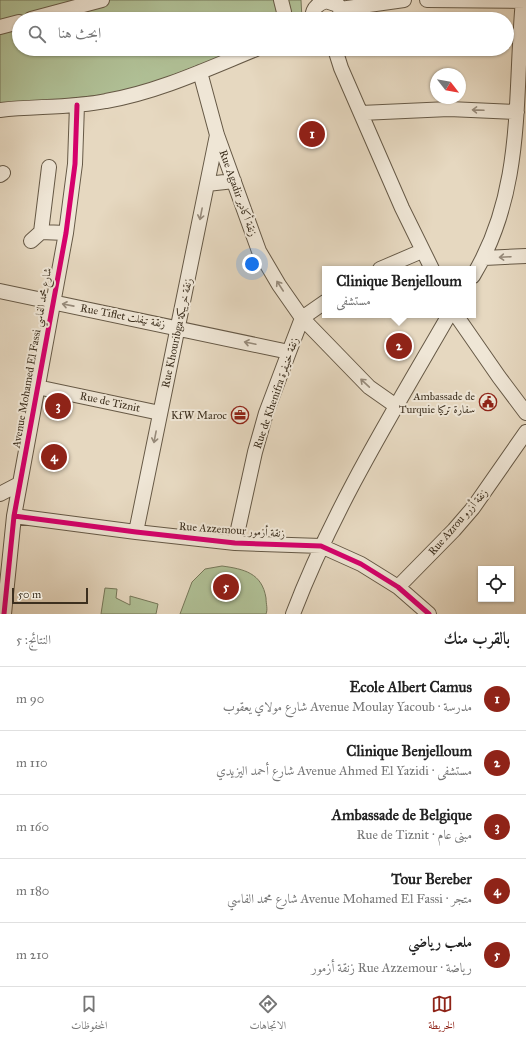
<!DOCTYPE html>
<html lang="ar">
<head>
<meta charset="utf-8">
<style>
  body { margin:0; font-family:"IM FELL Great Primer",Amiri,serif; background:#f2f2f2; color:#222; direction:rtl }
  .controls { position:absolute; right:12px; bottom:12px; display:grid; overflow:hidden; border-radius:0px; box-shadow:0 1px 3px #0004 }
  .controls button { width:36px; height:36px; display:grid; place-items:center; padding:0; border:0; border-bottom:1px solid #e0e0e0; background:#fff; color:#222; font:20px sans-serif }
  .compass { position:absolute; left:430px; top:68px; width:36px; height:36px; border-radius:50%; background:#fff; box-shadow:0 1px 3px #0004; rotate:121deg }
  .scale { position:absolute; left:12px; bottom:10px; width:76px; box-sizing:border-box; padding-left:4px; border:2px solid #3c2f1e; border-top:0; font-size:11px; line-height:14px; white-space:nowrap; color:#3c2f1e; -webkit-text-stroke:3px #efe6d6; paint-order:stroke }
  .you { position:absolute; left:252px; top:264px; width:14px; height:14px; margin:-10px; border:3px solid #fff; border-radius:50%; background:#1a73e8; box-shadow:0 0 0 6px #1a73e833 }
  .badge { display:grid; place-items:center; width:26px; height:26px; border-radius:50%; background:#8f2418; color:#fff; font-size:13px; font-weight:700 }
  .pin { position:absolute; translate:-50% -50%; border:2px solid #fff; box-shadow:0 1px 4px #0006 }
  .popup { position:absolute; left:322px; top:266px; width:154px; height:52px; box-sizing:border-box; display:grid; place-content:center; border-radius:0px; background:#fff; filter:drop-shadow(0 1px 3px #0005); font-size:13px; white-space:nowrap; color:#767676 }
  .popup b { font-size:15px; color:#222 }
  .popup::after { content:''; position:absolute; left:50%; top:100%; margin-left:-8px; border:8px solid transparent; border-top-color:#fff }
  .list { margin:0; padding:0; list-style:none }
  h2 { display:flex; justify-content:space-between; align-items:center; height:52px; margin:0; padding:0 16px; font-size:17px }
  h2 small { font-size:13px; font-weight:400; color:#767676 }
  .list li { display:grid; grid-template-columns:26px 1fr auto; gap:12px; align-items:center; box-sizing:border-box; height:64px; padding:0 16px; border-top:1px solid #e0e0e0 }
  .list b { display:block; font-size:15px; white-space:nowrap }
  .list p { margin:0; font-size:13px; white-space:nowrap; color:#767676 }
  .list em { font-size:13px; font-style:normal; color:#767676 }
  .icon { flex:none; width:22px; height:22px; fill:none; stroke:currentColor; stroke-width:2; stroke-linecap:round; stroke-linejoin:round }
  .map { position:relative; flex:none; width:526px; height:614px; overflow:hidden; direction:ltr }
  .search { position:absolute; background:#fff; box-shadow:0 1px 3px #0004; left:12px; right:12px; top:12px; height:44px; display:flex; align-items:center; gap:10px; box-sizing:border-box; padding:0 14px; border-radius:22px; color:#767676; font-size:15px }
  .sheet { height:372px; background:#fff }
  nav { display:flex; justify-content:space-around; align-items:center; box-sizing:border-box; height:56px; border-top:1px solid #e0e0e0; background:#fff; font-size:11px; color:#767676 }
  nav a { display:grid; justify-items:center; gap:2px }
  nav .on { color:#8f2418 }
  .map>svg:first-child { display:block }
  .green { fill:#b0c096; stroke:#76785a }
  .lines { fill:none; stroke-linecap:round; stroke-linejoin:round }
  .minor-casing { stroke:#665946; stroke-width:16 }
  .minor { stroke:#efe6d6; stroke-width:14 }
  .cycleway-casing { stroke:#efe6d6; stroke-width:8 }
  .cycleway { stroke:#d6006c; stroke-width:5 }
  .oneway { stroke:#968a7a }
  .labels { text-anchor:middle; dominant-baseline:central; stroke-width:4; stroke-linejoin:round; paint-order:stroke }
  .street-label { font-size:11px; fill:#3c2f1e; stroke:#efe6d6 }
  .poi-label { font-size:11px; fill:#3c2f1e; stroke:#efe6d6; text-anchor:end }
</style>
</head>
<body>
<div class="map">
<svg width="526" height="614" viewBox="0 0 526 614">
  <rect width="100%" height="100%" fill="#e6d8c0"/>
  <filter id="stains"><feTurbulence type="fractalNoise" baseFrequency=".005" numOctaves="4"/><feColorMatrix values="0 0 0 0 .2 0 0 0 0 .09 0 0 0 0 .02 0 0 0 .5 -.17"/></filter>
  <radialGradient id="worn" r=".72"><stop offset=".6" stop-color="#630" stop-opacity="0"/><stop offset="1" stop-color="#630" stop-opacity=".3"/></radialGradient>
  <path class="green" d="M0 0H301L302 19H19V49H241L129 92 0 106Z
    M222 566C244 569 262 573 266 598 266 604 268 609 266 614H180L192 582 205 569Z
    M105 588 117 589 116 598 130 605V596L158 604 156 614H101Z"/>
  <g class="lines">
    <defs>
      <path id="minor" d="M281 0 284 12
        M427 0 526 1
        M340 9 404 0
        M31 19 102 0
        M312 19C312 9 317 4 326 1L338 5 342 14V19
        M0 27 19 22
        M335 49 341 68 402 208 432 269
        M200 72 217 135 259 251 279 285 302 318 369 387 396 406
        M0 110C35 106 71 108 106 101 158 92 207 69 256 49
        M361 113 449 109 517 112
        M0 175 3 173
        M207 184 234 181
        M41 232 49 167
        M31 241 41 232 66 233
        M484 258 526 256
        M380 269 422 251
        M473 276C525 190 514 96 523 0
        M0 291 289 352
        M456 315 499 377 526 413
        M37 387 160 413
        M0 494 19 484
        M14 516 136 532 235 543 321 546 361 564 398 587 429 614
        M136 532 217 135
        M235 543 255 452 266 413 289 352 302 318 325 302
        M398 587 454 530 473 508 526 432
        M4 614 14 516 66 233 75 164 77 105
        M293 614C333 509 393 412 449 315"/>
    </defs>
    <use href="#minor" class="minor-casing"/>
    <use href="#minor" class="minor"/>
    <defs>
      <path id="cycleway" d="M14 516 136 532 235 543 321 546 361 564 398 587 429 614
        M4 614 14 516 66 233 75 164 77 105"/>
    </defs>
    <use href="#cycleway" class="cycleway-casing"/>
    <use href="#cycleway" class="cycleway"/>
  </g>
  <defs><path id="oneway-shaft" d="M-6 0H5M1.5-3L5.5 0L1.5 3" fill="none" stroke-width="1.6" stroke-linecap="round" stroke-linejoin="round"/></defs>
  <g class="oneway">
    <use href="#oneway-shaft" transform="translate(478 110) rotate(-178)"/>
    <use href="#oneway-shaft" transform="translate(201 214) rotate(101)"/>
    <use href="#oneway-shaft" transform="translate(505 257) rotate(177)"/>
    <use href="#oneway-shaft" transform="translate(280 286) rotate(-123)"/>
    <use href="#oneway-shaft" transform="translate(68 305) rotate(-169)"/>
    <use href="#oneway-shaft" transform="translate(250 343) rotate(-168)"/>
    <use href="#oneway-shaft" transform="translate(365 383) rotate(-137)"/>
    <use href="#oneway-shaft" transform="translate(155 437) rotate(101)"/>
  </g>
  <defs>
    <symbol id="civic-ring" viewBox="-11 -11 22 22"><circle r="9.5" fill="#efe6d6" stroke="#8f2418" stroke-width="1.5"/><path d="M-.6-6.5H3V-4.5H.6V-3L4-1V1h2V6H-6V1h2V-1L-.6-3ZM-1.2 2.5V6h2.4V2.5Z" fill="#8f2418"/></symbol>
    <symbol id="office-ring" viewBox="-11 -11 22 22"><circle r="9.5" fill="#efe6d6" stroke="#8f2418" stroke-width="1.5"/><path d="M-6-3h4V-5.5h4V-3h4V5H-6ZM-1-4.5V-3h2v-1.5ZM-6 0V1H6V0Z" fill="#8f2418"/></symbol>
  </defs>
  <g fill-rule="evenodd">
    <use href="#civic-ring" x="478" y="392" width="20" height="20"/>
    <use href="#office-ring" x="230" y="405" width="20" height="20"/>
  </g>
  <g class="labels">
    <g class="street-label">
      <text transform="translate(238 193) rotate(70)">Rue Agadir زنقة أكادير</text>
      <text transform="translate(123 316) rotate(11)">Rue Tiflet زنقة تيفلت</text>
      <text transform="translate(177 333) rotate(-78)">Rue Khouribga زنقة خريبكة</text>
      <text transform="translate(32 358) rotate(-80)">Avenue Mohamed El Fassi شارع محمد الفاسي</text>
      <text transform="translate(276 393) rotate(-71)">Rue de Khenifra زنقة خنيفرة</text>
      <text transform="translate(110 402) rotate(12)">Rue de Tiznit</text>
      <text transform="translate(458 522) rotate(-49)">Rue Azrou زنقة أزرو</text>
      <text transform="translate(232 530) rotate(4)">Rue Azzemour زنقة أزمور</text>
    </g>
    <g class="poi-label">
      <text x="475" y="396">Ambassade de<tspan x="475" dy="13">Turquie سفارة تركيا</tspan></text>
      <text x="227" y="415">KfW Maroc</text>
    </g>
  </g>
  <rect width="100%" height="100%" filter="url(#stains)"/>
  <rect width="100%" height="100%" fill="url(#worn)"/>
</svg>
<div class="controls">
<button><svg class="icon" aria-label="locate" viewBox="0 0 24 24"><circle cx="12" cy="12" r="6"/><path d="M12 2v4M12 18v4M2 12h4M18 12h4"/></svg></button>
</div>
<svg class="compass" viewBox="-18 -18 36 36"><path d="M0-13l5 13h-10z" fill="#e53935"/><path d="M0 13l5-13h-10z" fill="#767676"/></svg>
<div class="scale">50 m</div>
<div class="you"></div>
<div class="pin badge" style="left:312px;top:134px">1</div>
<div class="pin badge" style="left:399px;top:346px">2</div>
<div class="popup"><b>Clinique Benjelloum</b>مستشفى</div>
<div class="pin badge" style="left:58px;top:406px">3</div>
<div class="pin badge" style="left:54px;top:457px">4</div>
<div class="pin badge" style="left:226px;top:587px">5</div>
<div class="search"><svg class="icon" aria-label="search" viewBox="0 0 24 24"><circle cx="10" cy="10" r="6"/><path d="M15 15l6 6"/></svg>ابحث هنا</div>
</div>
<section class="sheet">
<h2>بالقرب منك<small>النتائج: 5</small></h2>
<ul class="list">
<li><span class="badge">1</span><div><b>Ecole Albert Camus</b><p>مدرسة · Avenue Moulay Yacoub شارع مولاي يعقوب</p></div><em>90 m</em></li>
<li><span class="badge">2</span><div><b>Clinique Benjelloum</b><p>مستشفى · Avenue Ahmed El Yazidi شارع أحمد اليزيدي</p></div><em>110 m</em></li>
<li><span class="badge">3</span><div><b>Ambassade de Belgique</b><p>مبنى عام · Rue de Tiznit</p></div><em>160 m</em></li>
<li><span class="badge">4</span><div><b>Tour Bereber</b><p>متجر · Avenue Mohamed El Fassi شارع محمد الفاسي</p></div><em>180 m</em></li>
<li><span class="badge">5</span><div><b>ملعب رياضي</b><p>رياضة · Rue Azzemour زنقة أزمور</p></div><em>210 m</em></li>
</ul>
</section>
<nav>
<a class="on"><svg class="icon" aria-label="map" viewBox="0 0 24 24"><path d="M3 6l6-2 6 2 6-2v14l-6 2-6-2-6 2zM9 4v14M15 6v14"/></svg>الخريطة</a>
<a><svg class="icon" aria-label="directions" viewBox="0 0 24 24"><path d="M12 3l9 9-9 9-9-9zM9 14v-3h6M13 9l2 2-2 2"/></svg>الاتجاهات</a>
<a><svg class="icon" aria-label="saved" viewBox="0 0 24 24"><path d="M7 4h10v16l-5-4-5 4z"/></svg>المحفوظات</a>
</nav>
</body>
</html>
